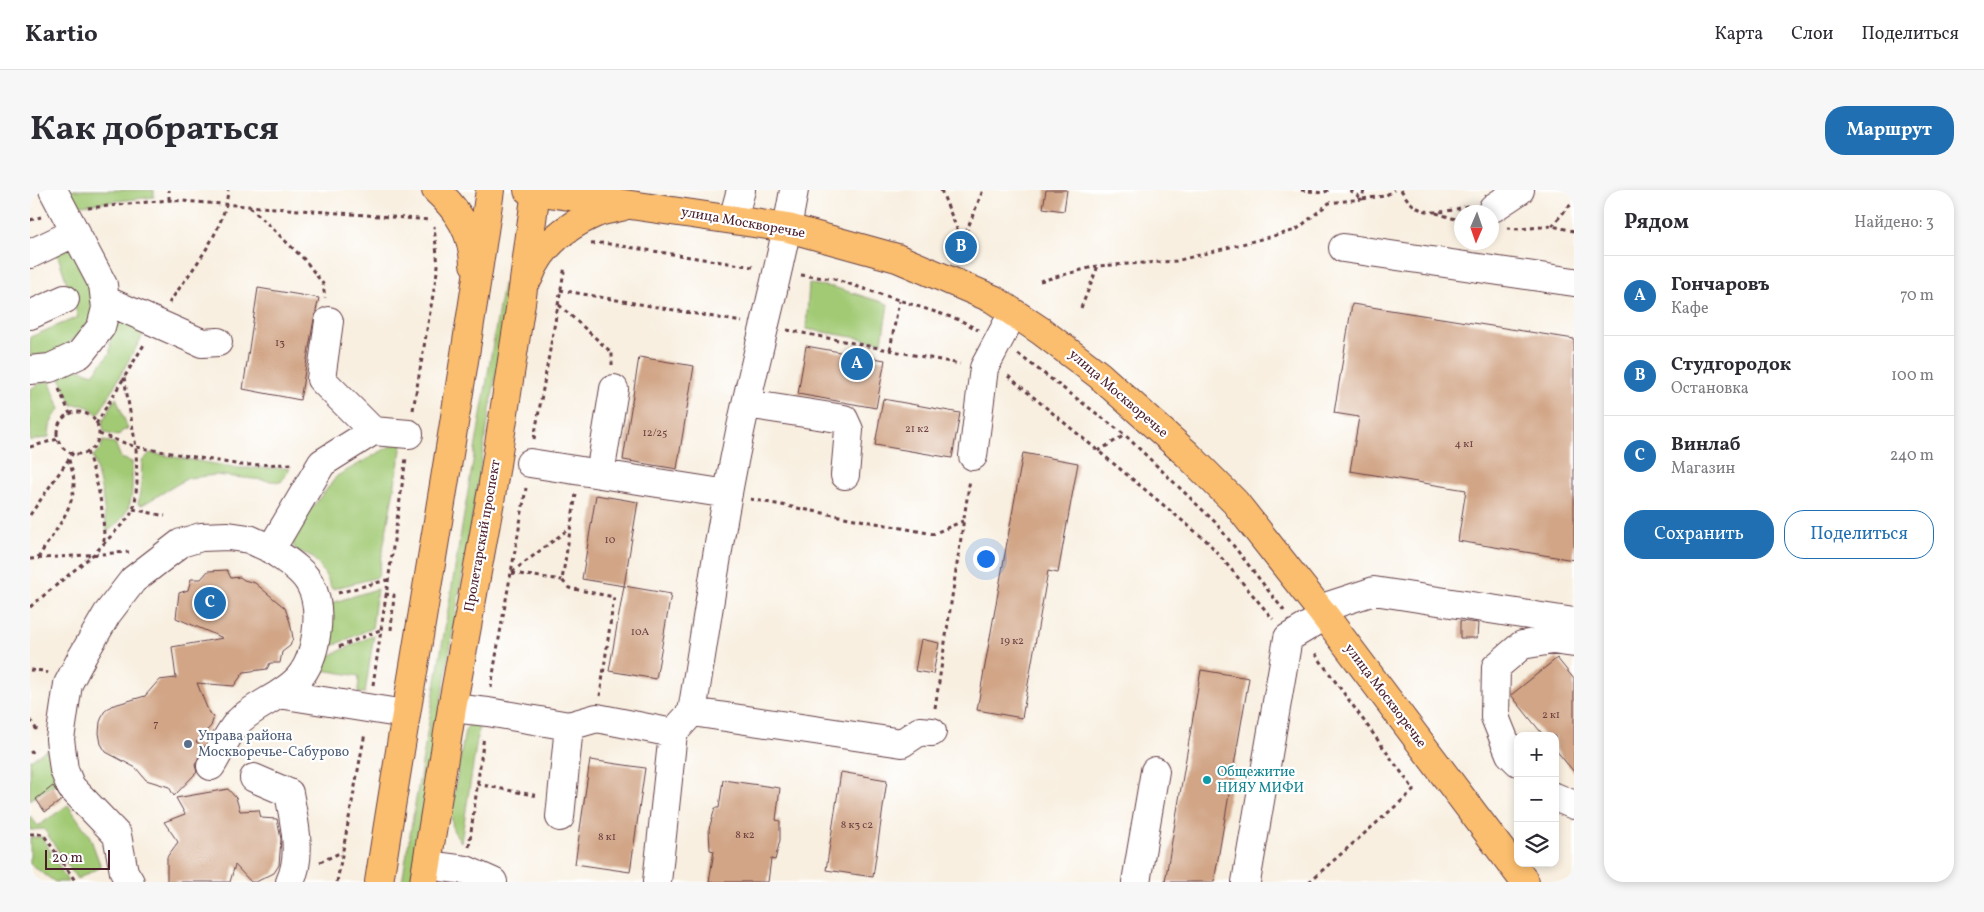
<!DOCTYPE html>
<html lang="ru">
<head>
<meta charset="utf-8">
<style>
  body { margin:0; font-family:Vollkorn,serif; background:#f7f7f7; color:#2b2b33 }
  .controls { position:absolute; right:15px; bottom:15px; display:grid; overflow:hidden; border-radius:10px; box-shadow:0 2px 8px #0003 }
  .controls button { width:45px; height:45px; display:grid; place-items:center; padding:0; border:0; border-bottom:1px solid #e1e1e2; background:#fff; color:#2b2b33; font:25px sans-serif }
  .compass { position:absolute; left:1424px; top:15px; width:45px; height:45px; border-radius:50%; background:#fff; box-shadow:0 2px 8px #0003; rotate:182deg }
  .scale { position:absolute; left:15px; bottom:12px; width:65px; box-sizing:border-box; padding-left:5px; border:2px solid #4a1f2b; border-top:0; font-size:14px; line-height:18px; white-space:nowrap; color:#4a1f2b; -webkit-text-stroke:4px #fff; paint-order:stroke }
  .you { position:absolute; left:955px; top:368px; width:18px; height:18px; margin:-12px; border:4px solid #fff; border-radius:50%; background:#1a73e8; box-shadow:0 0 0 8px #1a73e833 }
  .badge { display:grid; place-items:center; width:32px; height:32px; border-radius:50%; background:#1f6fb2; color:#fff; font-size:16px; font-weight:700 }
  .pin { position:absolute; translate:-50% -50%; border:2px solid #fff; box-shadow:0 1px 5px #0006 }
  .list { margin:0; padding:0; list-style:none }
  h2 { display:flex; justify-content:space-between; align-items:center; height:65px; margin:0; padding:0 20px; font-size:21px }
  h2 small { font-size:16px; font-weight:400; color:#7c7c81 }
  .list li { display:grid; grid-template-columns:32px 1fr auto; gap:15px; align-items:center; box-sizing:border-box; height:80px; padding:0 20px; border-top:1px solid #e1e1e2 }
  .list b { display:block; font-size:19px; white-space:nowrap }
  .list p { margin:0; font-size:16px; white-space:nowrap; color:#7c7c81 }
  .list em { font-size:16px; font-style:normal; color:#7c7c81 }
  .actions { display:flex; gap:10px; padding:15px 20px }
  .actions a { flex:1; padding:11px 0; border:1px solid #1f6fb2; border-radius:20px; text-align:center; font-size:18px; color:#1f6fb2 }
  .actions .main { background:#1f6fb2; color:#fff }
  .icon { flex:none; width:28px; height:28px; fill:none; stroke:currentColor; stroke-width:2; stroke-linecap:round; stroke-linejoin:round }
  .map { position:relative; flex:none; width:1544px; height:692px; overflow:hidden; border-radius:20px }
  header { display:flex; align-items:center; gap:30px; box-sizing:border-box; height:70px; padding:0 25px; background:#fff; border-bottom:1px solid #e1e1e2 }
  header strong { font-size:24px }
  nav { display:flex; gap:28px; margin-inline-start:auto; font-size:18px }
  .intro { display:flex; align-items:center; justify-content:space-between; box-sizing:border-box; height:120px; padding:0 30px }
  h1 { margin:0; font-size:35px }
  .button { padding:12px 22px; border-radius:20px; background:#1f6fb2; color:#fff; font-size:18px; font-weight:700 }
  main { display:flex; gap:30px; padding:0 30px }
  aside { flex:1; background:#fff; border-radius:20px; box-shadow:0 2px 8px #0003 }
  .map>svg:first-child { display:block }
  .green { fill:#a2ca75; stroke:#767450 }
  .building { fill:#d1a586 }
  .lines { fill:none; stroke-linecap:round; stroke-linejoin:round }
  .minor-casing { stroke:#643e46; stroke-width:30 }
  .major-casing { stroke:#643e46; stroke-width:30 }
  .path { stroke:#643e46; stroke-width:3; stroke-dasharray:4 4; stroke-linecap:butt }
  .minor { stroke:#fff; stroke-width:28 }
  .major { stroke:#fbbe6e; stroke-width:28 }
  .service-dot { fill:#5c6f8a; stroke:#fff; stroke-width:2 }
  .culture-dot { fill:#0f9aa8; stroke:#fff; stroke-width:2 }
  .labels { text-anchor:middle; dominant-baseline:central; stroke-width:4.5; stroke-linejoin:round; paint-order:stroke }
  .number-label { font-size:11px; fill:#6c4042 }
  .street-label { font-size:14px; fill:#4a1f2b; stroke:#fff }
  .service-label { font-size:14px; fill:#4e5e75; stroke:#fff; text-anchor:start }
  .culture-label { font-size:14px; fill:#0d838f; stroke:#fff; text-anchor:start }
</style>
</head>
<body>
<header>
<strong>Kartio</strong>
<nav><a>Карта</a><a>Слои</a><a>Поделиться</a></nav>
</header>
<div class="intro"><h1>Как добраться</h1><a class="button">Маршрут</a></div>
<main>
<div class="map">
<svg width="1544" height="692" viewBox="0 0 1544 692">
  <rect width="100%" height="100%" fill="#fff"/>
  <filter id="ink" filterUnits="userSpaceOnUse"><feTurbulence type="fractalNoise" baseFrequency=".02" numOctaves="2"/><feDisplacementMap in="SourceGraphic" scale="10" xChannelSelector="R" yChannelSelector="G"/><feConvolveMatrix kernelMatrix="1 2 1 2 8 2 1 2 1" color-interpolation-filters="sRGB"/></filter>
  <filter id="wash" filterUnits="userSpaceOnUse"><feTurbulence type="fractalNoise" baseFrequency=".0096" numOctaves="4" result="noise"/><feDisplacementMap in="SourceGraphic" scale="20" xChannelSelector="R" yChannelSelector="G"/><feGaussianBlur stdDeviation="1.12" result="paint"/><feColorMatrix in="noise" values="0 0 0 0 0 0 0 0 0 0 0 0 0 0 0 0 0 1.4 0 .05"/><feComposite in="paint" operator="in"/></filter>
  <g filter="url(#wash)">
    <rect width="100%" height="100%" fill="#f8efe0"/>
    <path class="green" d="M34 0H124V7L42 16Z
      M45 55 64 98 65 116 59 133 50 144 28 163 0 166V147L48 127 27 63Z
      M473 94 481 95 381 692H372Z
      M779 94 803 97 858 114 852 152 776 139Z
      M81 120 117 138 68 225C60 216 53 214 42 215L29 185 43 177 63 184 80 163Z
      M19 189 30 219C22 228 19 235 19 247L0 251V199Z
      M86 207 98 239 92 241 88 246 75 243 72 233Z
      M373 249 348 387 302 399C298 389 287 368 277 364 273 363 269 364 266 360 262 355 263 348 264 341L307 286Z
      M73 251 85 253 91 268 102 272C102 306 106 320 77 342L72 302 63 266 71 258Z
      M120 263 209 278H260L251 292 186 285 158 288 112 315 108 314 111 295 112 271Z
      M347 399 342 438 289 462 295 415Z
      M344 445 335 503H328L329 486 286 479V472Z
      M450 530 431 652 423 640 421 623 435 540 440 534Z
      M25 555 27 592 0 610V570Z
      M38 615 60 647 71 677 47 689 14 639 0 640V626L8 636Z
      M0 647H12L38 692H25L0 674Z"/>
    <g id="blocks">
      <path class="building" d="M1016 0H1037L1034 21 1013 18Z
        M228 98 289 108 284 129 270 210 213 199Z
        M1322 114 1544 149V370L1428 351 1436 300 1320 281 1329 227 1304 223Z
        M776 156 855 170 846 218 768 204Z
        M609 167 664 176 647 279 593 270Z
        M853 209 930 223 922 268 845 255Z
        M993 263 1048 273 1028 383 1018 381 992 528 947 520Z
        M566 305 608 312 594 396 552 389Z
        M197 380 201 388 210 387 214 390 225 393 255 418 260 432 263 448 260 456 252 462 250 473H240L237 479 214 482 204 496 167 493 179 523 184 527 181 536 166 552 174 556 165 575 167 582 144 606 139 597 116 590 106 578 76 562 71 554 69 543 70 532 74 522 81 516 115 506 129 490 146 488 142 457 193 448 146 428 149 403 158 400 161 389H171L178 381Z
        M594 396 641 404 626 489 579 481Z
        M1430 431 1448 433 1447 448H1430Z
        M891 449 909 453 903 484 885 481Z
        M1527 468 1544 489V582L1525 559V546H1514L1481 505Z
        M1171 480 1219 488 1184 692H1135Z
        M560 570 615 578 600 682 545 674Z
        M811 582 857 590 843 687 796 680Z
        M693 590 750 598 746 630 750 631V650L745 670 741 669 738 692H679L684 661 680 660 679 639 685 618H689Z
        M23 596 32 610 15 622 6 609Z
        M198 599 206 608 210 621 229 620 231 628 247 629 251 649 249 675 244 683 226 692H221L205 675 200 692H137V667L148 652 134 632 155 624 146 608Z"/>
    </g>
  </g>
  <g filter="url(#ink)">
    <use href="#blocks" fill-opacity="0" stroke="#643e46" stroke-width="1"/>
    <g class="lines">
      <defs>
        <path id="minor" d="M1463 18 1490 0
          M703 29 711 0
          M1313 58 1544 92
          M0 64 46 42
          M75 110 172 153 188 152
          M0 125 35 109
          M299 131 291 189 343 241
          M0 180 20 178 50 164 71 137 76 118 73 95 23 0
          M716 214 814 229 819 240 815 285
          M943 266 954 178 983 123
          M500 273 698 304
          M570 284 584 199
          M1289 419 1344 401 1544 432
          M249 504 375 524
          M422 518 458 522 539 536 567 528 643 543 662 522C679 419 693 316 716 214 732 142 752 72 764 0
          M662 522 872 553 890 541 902 542
          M1488 572 1480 564 1465 527 1466 477 1492 455 1522 450 1544 453
          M181 576C188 565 200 539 209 531 225 515 251 507 268 489 287 468 294 419 280 394 272 379 254 369 241 359L292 273 343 241 379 244
          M224 588 259 603C264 631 273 665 260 692
          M1525 607 1544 615
          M530 627 539 536
          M397 675 436 680 463 692
          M100 692 94 682 87 645 41 597 34 580 30 549 38 494 52 467 77 424 103 390 151 353 171 347 198 346 219 349 241 359
          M627 692 643 543
          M1106 692 1125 581
          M1216 692 1258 448 1295 426"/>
        <path id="major" d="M406 0C428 20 443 43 444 74
          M498 0 758 38 867 68 963 109 1011 141 1069 185 1157 264 1205 312 1295 426 1495 692
          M499 87C510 57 535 37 564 24 572 20 583 19 591 17
          M349 692C385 461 427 231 460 0
          M394 692 422 518 462 300 492 106 506 0"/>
      </defs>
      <use href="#minor" class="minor-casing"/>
      <use href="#major" class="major-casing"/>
      <path class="path" d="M911 0 932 51
        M1271 0 1293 3 1299 0
        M1320 0 1332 9 1355 6 1364 0
        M1371 0C1374 4 1377 10 1381 13 1395 28 1423 21 1439 15
        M139 10V0
        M220 17 275 70 293 94 295 108
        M58 18 139 10 401 30
        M1406 23 1432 31
        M0 30 11 27
        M1522 36 1538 17 1544 13
        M1477 38 1489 39 1522 36 1544 41
        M933 50 953 0
        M561 54 573 53 723 77
        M771 85 804 89 930 130 948 140
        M1010 91 1067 76
        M530 100 712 132
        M139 113C162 79 195 42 198 0
        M529 115 582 163V175
        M1051 118 1068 76 1146 71 1266 40 1299 13 1332 9 1334 0
        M757 140 930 174
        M860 160 869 111
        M988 164 1095 245 1185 332 1255 422
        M978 186 1178 352 1243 429
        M29 199 40 224
        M383 220 408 76 404 36
        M27 243a21 21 0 1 1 42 0a21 21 0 1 1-42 0Z
        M66 234 115 153
        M69 244 106 257 211 275 264 274
        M504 249 535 76
        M0 257 28 249
        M1068 261 1095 245
        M57 262C68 291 74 320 74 351
        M546 304 532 390 539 398 584 407 570 506
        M720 309 903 344 933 331
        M103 319 135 326
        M0 325 43 263
        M8 368C21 346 44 320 44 293 44 286 41 277 39 270
        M0 369 99 362
        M482 382 540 338
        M482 383 532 390
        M308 403 357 390
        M355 404 364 405 361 440
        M0 417 65 363 100 326 105 314 107 292 106 257 94 187
        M309 457 350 440
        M0 480 14 481 18 483
        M343 495 376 268
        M461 498C471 431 485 365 496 298
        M905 518 940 289
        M0 530 7 540
        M0 563 7 559
        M447 594 508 606
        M0 644H13L46 692
        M439 657 454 546
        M290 672 312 662
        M307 692 335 543
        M1279 692 1384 600 1284 462"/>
      <use href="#minor" class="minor"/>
      <use href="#major" class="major"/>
    </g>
  </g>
  <circle class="service-dot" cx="158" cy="554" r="5"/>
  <circle class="culture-dot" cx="1177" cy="590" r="5"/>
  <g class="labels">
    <g class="number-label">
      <text x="250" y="153">13</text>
      <text x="887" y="239">21 к2</text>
      <text x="625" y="243">12/25</text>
      <text x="1434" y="254">4 к1</text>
      <text x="580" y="350">10</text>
      <text x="610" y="442">10А</text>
      <text x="982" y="451">19 к2</text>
      <text x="1521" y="525">2 к1</text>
      <text x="126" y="534">7</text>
      <text x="827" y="635">8 к3 с2</text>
      <text x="715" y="645">8 к2</text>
      <text x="577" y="647">8 к1</text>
    </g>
    <g class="street-label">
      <text transform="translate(713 33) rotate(10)">улица Москворечье</text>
      <text transform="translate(1088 204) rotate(41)">улица Москворечье</text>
      <text transform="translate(453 346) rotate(-80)">Пролетарский проспект</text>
      <text transform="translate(1355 506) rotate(53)">улица Москворечье</text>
    </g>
    <g class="service-label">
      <text x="168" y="546">Управа района<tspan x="168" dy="16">Москворечье-Сабурово</tspan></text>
    </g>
    <g class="culture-label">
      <text x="1187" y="582">Общежитие<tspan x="1187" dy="16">НИЯУ МИФИ</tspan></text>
    </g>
  </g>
</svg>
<div class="controls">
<button>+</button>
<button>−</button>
<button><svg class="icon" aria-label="layers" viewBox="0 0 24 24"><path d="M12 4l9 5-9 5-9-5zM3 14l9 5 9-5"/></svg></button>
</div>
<svg class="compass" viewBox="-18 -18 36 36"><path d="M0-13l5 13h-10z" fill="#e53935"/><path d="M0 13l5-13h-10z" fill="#7c7c81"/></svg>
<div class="scale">20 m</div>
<div class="you"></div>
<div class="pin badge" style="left:827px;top:174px">A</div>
<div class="pin badge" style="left:931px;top:57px">B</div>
<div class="pin badge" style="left:180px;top:413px">C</div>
</div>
<aside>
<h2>Рядом<small>Найдено: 3</small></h2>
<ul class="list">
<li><span class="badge">A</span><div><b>Гончаровъ</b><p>Кафе</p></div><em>70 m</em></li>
<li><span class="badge">B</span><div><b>Студгородок</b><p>Остановка</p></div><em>100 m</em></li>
<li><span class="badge">C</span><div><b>Винлаб</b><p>Магазин</p></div><em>240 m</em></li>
</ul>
<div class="actions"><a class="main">Сохранить</a><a>Поделиться</a></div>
</aside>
</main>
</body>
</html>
